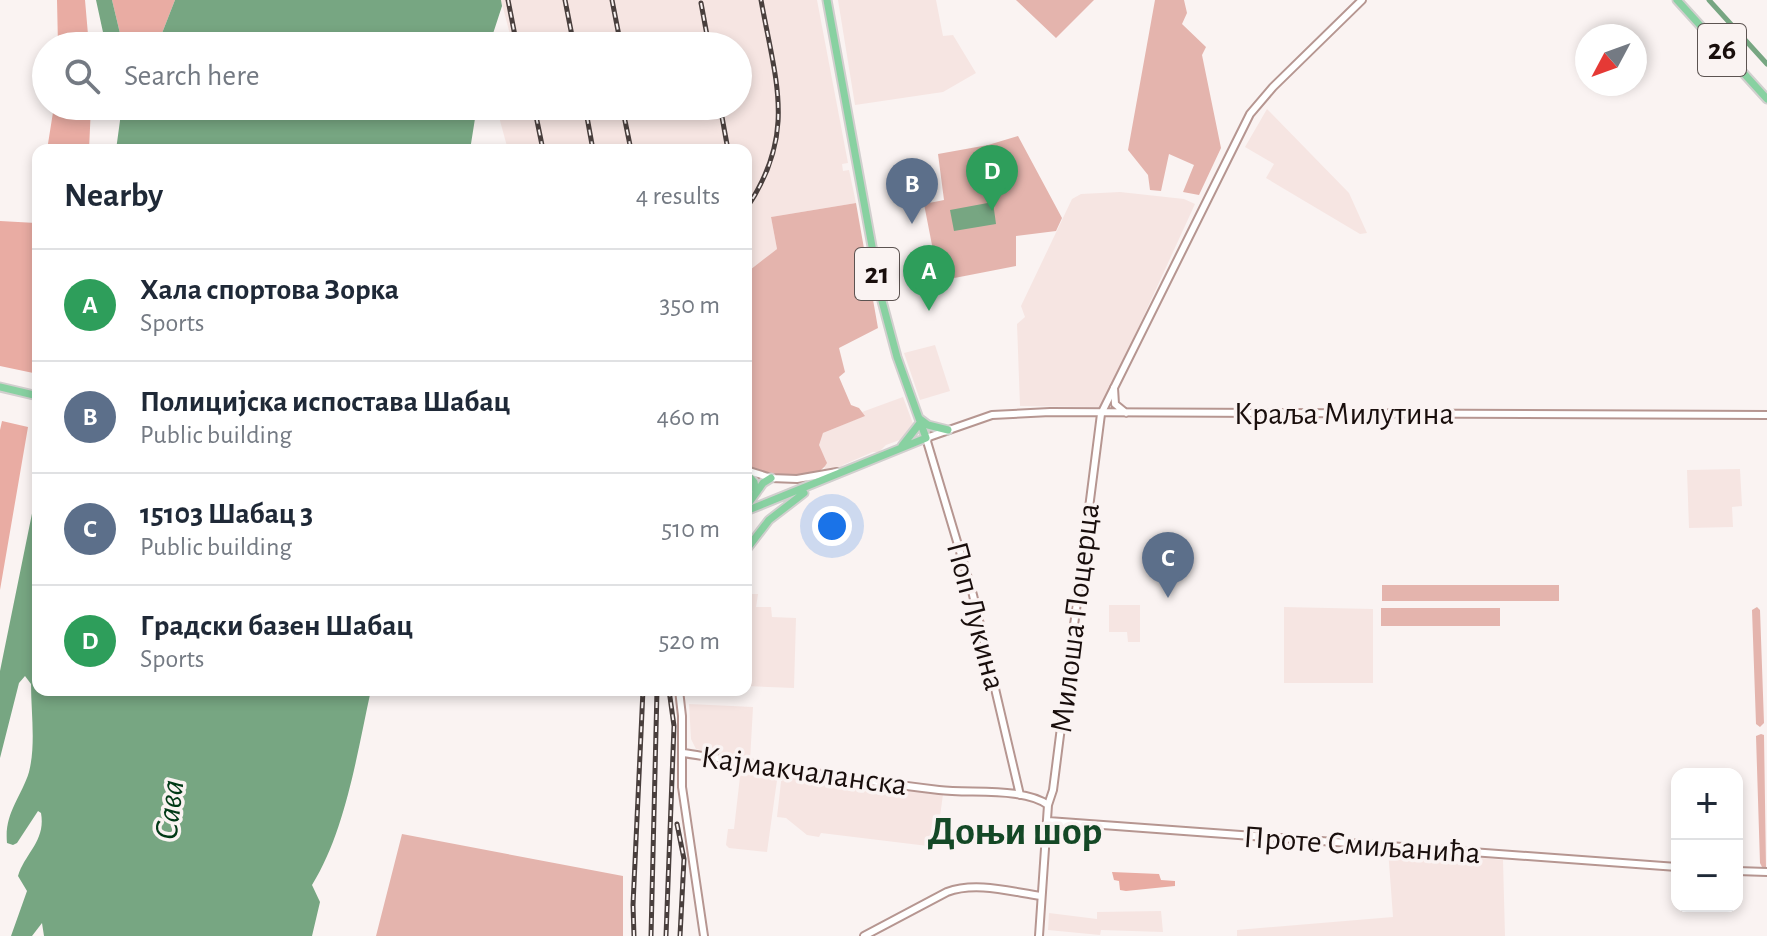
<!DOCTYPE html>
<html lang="en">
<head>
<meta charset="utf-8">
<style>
  body { margin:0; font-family:"Alegreya Sans",sans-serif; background:#f2f2f3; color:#1f2937 }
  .controls { position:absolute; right:24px; bottom:24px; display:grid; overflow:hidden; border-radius:16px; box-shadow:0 4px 12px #0003 }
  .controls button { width:72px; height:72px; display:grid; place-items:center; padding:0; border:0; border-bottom:2px solid #e0e1e3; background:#fff; color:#1f2937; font:40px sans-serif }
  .compass { position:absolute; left:1575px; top:24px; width:72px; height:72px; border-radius:50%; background:#fff; box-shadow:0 4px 12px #0003; rotate:229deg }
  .you { position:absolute; left:832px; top:526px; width:28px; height:28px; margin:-20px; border:6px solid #fff; border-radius:50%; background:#1a73e8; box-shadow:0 0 0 12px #1a73e833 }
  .badge { display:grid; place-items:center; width:52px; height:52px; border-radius:50%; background:#d93025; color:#fff; font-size:26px; font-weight:700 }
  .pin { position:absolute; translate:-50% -66px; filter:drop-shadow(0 2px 4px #0008) }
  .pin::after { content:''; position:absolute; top:42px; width:28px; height:24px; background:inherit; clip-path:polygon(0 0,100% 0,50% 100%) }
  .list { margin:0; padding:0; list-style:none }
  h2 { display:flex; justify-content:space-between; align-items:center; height:104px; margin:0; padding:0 32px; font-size:34px }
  h2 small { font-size:26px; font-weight:400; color:#747a83 }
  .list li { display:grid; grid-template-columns:52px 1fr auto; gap:24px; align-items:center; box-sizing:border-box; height:112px; padding:0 32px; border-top:2px solid #e0e1e3 }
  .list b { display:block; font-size:30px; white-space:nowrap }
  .list p { margin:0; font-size:26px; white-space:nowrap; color:#747a83 }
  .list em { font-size:26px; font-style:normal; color:#747a83 }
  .icon { flex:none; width:44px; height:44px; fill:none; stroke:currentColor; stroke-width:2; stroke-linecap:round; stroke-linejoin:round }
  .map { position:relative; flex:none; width:1767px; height:936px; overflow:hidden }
  .search { position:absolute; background:#fff; box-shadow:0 4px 12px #0003; left:32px; top:32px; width:720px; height:88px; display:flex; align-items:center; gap:20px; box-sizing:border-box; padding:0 28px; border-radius:44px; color:#747a83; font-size:30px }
  .panel { position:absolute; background:#fff; box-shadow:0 4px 12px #0003; left:32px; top:144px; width:720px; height:552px; border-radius:16px }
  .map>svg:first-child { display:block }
  .built { fill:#f6e5e2 }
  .green { fill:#e4b4ad }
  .forest { fill:#e9aca3 }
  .water { fill:#77a682 }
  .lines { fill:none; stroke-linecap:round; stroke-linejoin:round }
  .canal { stroke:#77a682; stroke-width:5 }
  .tertiary-casing { stroke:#b69691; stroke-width:10 }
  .secondary-casing { stroke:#b69691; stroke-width:10 }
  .primary-casing { stroke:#d1cfce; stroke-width:11 }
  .tertiary { stroke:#fff; stroke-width:6 }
  .secondary { stroke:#fff; stroke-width:6 }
  .primary { stroke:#88d1a1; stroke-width:7 }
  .rail-casing { stroke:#493f3d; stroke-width:5 }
  .rail { stroke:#faf3f2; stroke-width:2; stroke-dasharray:6; stroke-linecap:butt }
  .labels { text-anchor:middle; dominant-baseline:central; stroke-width:7; stroke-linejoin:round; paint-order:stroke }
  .shield { fill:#faf3f2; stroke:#5c5351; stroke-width:2 }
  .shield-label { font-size:30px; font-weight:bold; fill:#190e0c }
  .street-label { font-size:32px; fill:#190e0c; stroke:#faf3f2 }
  .water-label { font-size:34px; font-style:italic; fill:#003916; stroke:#faf3f2 }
  .district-label { font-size:40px; font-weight:bold; fill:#144826; stroke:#faf3f2 }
</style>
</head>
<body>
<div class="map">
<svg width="1767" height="936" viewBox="0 0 1767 936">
  <rect width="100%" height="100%" fill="#faf3f2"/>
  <path class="built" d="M501 0H817L848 163 842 164 843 171 849 170 856 203 771 217 777 249 746 273V150H508L496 106H738V46H513Z
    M838 0H936L943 36 953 35 976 73 943 92 855 105Z
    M1267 109 1349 193 1367 233 1360 234 1266 178 1274 164 1245 147Z
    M1120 192 1184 199 1195 204 1102 407 1020 406 1017 324 1025 317 1021 306 1072 199 1081 194Z
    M935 345 950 391 920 400 904 353Z
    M903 397 915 429 905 438 886 445 879 452H873L843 465 838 471 824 470 826 460 818 445 823 433 864 416 862 412Z
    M1740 469 1742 506 1732 507 1733 527 1689 528 1687 470Z
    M747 594H758L756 607H771L772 617 796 618 794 688 746 686Z
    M1109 605H1140V642H1128L1127 632H1109Z
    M1284 607 1373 609V683H1284Z
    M689 704 753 707 750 761 696 749 691 739Z
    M741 768 778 773 767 852 729 848 726 845 728 829H734Z
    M782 773 943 794 936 847 821 833 819 837 807 835 786 818 777 817Z
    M1388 849 1503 860 1505 936H1237V930L1393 917Z
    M1161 911 1163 932 1101 930 1100 935 1048 930 1049 913 1097 919V912Z"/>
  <path class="green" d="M1016 0H1094L1056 38Z
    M1155 0H1184L1187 13 1182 24 1206 47 1202 55 1221 148 1199 195 1183 192 1194 165 1169 154 1161 191 1150 190 1148 175 1128 150Z
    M1018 136 1062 218 1056 231 1016 236V266L939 281 924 204 944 200 938 154 988 145Z
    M856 203 878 328 839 348 845 372 839 377 851 405 859 408 865 416 823 433 819 445 827 463C815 486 766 474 746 467V273L777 249 771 217Z
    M1382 585H1559V601H1382Z
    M1757 607 1760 610 1764 723 1760 727 1756 724 1752 610Z
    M1381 608H1500V626H1381Z
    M1761 734 1764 735 1766 868 1762 867 1760 863 1756 736Z
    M402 834 623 876V936H376Z"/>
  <path class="forest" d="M57 0H85L89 46H58Z
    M112 0H175L157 46H123Z
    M54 106H91L89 150H47Z
    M38 210V374L0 366V221L36 223Z
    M2 421 28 427 0 590V430Z
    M1112 872 1159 874 1161 880 1175 881V886L1126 891 1120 890 1119 881 1114 880Z"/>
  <path class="water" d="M96 0H112L123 46H106Z
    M175 0H501L502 6 489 46H157Z
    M122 106H477L470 150H116Z
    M993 202 996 224 954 231 950 210Z
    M38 484V690H371C357 753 346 830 312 885L320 902 312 936H44L42 923 32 936H11L27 891 18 876C25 853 46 841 41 813L38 811 17 843 13 845 7 843C4 813 21 798 29 772 36 744 31 712 31 684L25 676 19 683 0 758V671Z"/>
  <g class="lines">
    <path class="canal" d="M1709 0 1767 64"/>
    <defs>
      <path id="tertiary" d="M926 438 973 595 1020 795
        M683 753C768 766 854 780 939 790 971 794 1023 787 1048 805
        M1048 821 1677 867
        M1737 871 1767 872
        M864 936 947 892C976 881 1012 892 1041 896
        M1039 936 1048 805 1053 790 1101 414 1250 114 1273 87 1362 0"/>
      <path id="secondary" d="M1114 388 1115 404 1126 413
        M926 438 992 415 1050 412 1767 415
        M746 470 771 478 797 479 837 472
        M679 690 682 716V787L704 936"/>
      <path id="primary" d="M1677 0 1767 99
        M0 387 38 396
        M920 419 928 425 948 430
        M902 446 920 423
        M746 473 754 482 756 493
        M746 507 763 483 771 478
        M746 511 926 438 897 357 882 301 827 0
        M746 550 769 520 804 493"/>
    </defs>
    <use href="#tertiary" class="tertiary-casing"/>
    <use href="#secondary" class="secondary-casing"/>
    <use href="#primary" class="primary-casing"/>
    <use href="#tertiary" class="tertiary"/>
    <use href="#secondary" class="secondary"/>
    <use href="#primary" class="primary"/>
    <defs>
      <path id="rail" d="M508 0 517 46
        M565 0 574 46
        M612 0 621 46
        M701 3 709 46
        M534 106 543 150
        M585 106 593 150
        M622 106 631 150
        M720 106 728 150
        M746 209C797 134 776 83 761 0
        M677 824 684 859 680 936
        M634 936 633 905 643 690
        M651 936 657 690
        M666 936 674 726 669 690"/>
    </defs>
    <use href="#rail" class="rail-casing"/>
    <use href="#rail" class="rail"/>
  </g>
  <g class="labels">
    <g class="shield">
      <rect x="1698" y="24" width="48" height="52" rx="6"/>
      <rect x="855" y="248" width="44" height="52" rx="6"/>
    </g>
    <g class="shield-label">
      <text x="1722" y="50">26</text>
      <text x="877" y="274">21</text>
    </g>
    <g class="street-label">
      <text x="1344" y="414">Краља Милутина</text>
      <text transform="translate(976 616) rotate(75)">Поп Лукина</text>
      <text transform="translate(1075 618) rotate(-83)">Милоша Поцерца</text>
      <text transform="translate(804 771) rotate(8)">Кајмакчаланска</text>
      <text transform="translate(1362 845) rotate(4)">Проте Смиљанића</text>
    </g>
    <g class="water-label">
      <text transform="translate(170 810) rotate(-83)">Сава</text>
    </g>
    <g class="district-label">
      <text x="1015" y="832">Доњи шор</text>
    </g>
  </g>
</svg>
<div class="controls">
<button>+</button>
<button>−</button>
</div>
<svg class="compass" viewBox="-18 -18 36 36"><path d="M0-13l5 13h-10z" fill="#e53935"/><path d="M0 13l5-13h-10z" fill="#747a83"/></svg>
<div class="you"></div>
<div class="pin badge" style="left:929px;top:311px;background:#2e9e5b">A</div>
<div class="pin badge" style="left:912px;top:224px;background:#5c6f8a">B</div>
<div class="pin badge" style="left:1168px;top:598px;background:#5c6f8a">C</div>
<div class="pin badge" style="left:992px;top:211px;background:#2e9e5b">D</div>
<div class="search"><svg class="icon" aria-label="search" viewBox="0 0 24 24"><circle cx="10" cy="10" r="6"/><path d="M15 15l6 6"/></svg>Search here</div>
<section class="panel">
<h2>Nearby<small>4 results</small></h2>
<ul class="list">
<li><span class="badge" style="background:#2e9e5b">A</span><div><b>Хала спортова Зорка</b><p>Sports</p></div><em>350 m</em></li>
<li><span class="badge" style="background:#5c6f8a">B</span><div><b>Полицијска испостава Шабац</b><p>Public building</p></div><em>460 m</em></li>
<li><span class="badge" style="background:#5c6f8a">C</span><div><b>15103 Шабац 3</b><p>Public building</p></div><em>510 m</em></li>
<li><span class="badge" style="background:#2e9e5b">D</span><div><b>Градски базен Шабац</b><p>Sports</p></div><em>520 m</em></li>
</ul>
</section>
</div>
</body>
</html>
